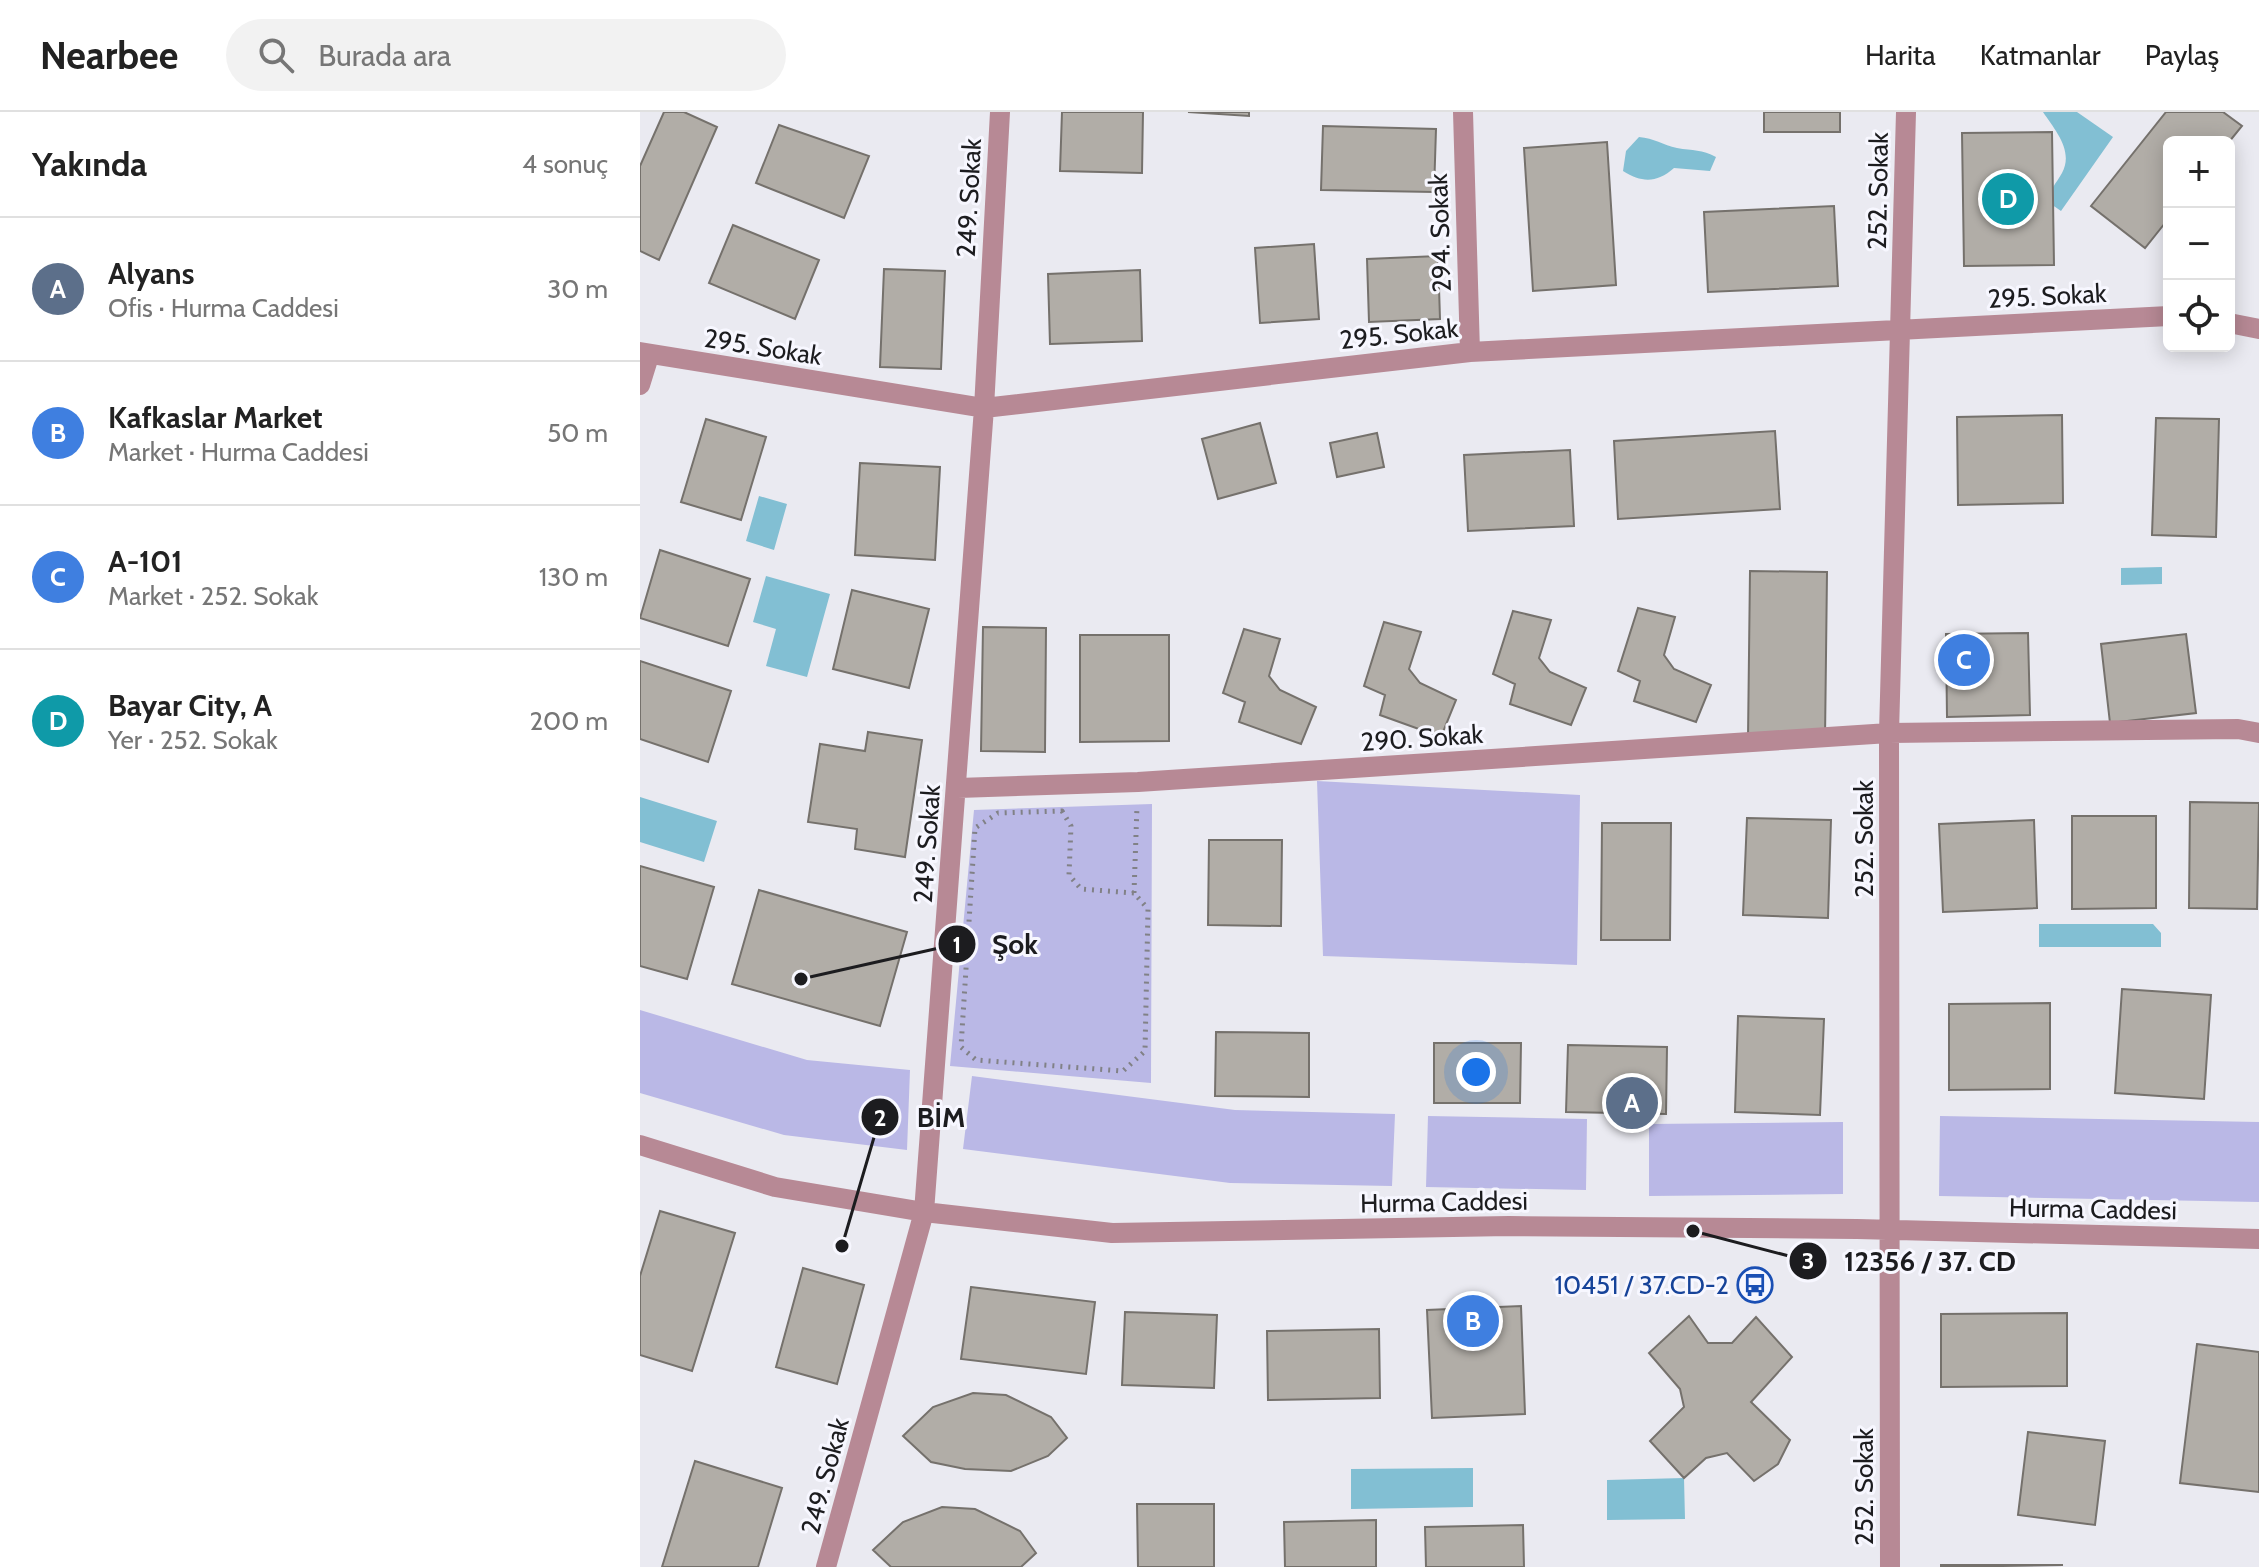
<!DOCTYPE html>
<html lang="tr">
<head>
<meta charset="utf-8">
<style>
  body { margin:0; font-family:Cabin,sans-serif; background:#f2f2f2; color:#222 }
  .controls { position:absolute; right:24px; top:24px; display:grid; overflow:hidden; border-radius:12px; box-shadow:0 4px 20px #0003 }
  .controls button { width:72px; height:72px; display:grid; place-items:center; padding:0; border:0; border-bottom:2px solid #e0e0e0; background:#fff; color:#222; font:40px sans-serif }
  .you { position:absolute; left:836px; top:960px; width:28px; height:28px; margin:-20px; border:6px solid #fff; border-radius:50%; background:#1a73e8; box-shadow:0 0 0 12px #1a73e833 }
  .badge { display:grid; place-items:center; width:52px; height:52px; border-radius:50%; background:#1a73e8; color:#fff; font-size:26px; font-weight:700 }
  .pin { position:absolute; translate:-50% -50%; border:4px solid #fff; box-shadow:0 2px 8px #0006 }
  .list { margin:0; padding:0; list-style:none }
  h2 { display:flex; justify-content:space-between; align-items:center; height:104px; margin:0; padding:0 32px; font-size:34px }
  h2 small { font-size:26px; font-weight:400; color:#767676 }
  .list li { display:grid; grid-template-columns:52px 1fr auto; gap:24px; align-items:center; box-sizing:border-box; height:144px; padding:0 32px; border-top:2px solid #e0e0e0 }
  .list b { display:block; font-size:30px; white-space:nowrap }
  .list p { margin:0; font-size:26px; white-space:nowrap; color:#767676 }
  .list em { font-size:26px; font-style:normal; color:#767676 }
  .icon { flex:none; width:44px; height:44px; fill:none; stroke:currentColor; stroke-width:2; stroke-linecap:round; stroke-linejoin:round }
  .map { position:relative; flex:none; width:1619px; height:1455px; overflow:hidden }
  header { display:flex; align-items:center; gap:48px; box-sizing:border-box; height:112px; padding:0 40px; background:#fff; border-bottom:2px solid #e0e0e0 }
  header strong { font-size:38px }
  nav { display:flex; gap:44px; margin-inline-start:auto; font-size:28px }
  .search { width:560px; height:72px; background:#f2f2f2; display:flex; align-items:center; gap:20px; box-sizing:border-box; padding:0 28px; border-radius:44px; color:#767676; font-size:30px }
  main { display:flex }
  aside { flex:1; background:#fff }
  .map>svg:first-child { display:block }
  .green { fill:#bab8e6 }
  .water { fill:#82bfd3 }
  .building { fill:#b1ada7; stroke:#75716c; stroke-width:2 }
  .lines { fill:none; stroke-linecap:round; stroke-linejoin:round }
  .path { stroke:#818186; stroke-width:5; stroke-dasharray:2 6; stroke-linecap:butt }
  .minor { stroke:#b78995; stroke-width:20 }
  .labels { text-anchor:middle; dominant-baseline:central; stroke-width:6; stroke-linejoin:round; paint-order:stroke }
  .street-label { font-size:26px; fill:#1c1c1f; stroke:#f7f7ff }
  .transit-label { font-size:26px; fill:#164399; stroke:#f7f7ff; text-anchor:end }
  .leader { fill:none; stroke:#1c1c1f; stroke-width:3 }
  .callout-dot { fill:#1c1c1f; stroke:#f7f7ff; stroke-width:3 }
  .mark-label { font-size:24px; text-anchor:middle; font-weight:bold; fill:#fff }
  .callout-label { font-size:28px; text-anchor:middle; font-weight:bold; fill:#1c1c1f; stroke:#f7f7ff; stroke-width:6; stroke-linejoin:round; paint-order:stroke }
</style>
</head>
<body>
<header>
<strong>Nearbee</strong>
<div class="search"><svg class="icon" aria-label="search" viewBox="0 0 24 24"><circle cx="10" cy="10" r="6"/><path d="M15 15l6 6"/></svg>Burada ara</div>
<nav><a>Harita</a><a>Katmanlar</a><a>Paylaş</a></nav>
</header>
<main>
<aside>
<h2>Yakında<small>4 sonuç</small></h2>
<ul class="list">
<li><span class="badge" style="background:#5c6f8a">A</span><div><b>Alyans</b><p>Ofis · Hurma Caddesi</p></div><em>30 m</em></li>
<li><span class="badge" style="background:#3f7fe0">B</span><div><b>Kafkaslar Market</b><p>Market · Hurma Caddesi</p></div><em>50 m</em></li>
<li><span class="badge" style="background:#3f7fe0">C</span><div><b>A-101</b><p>Market · 252. Sokak</p></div><em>130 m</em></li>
<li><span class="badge" style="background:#0f9aa8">D</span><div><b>Bayar City, A</b><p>Yer · 252. Sokak</p></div><em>200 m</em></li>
</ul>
</aside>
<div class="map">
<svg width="1619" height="1455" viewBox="0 0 1619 1455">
  <rect width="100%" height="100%" fill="#eaeaf1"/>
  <path class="green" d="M677 669 940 683 937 853 683 844Z
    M512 692 511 971 310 954 334 698Z
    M0 898 167 948 270 958 267 1038 144 1023 0 981Z
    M332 964 595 998 755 1002 752 1074 590 1071 323 1037Z
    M788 1004 947 1007 946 1078 786 1075Z
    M1300 1004 1619 1010V1090L1299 1084Z
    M1203 1010V1082L1009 1084V1012Z"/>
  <path class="water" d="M1403 0H1437L1473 25 1421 99 1408 90C1410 76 1416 72 1422 61 1434 39 1415 18 1403 0Z
    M999 25C1014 26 1023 33 1037 36 1053 39 1062 37 1076 45L1070 59 1034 56C1017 71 1002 71 983 59L986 39Z
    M119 384 147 392 134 438 106 429Z
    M1522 455V472L1481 473V456Z
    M126 464 190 482 167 565 126 554 136 517 113 510Z
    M0 685 77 709 64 750 0 730Z
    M1399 812H1513L1521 821V835H1399Z
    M833 1356V1395L711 1397V1357Z
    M1044 1366 1045 1407 967 1408V1368Z"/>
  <path class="building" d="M24 0H44L77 15 19 148 0 139V54Z
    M422 0H503L502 61 420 59Z
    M548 0H609V4Z
    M1124 0H1200V20H1124Z
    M1526 0H1583L1602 14 1589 30H1529V106L1505 136 1451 94Z
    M139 13 229 44 204 106 116 71Z
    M683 14 796 17 794 80 681 78Z
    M1412 20 1414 153 1324 154 1322 21Z
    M967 30 976 173 893 179 884 36Z
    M1194 94 1198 174 1068 180 1064 100Z
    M93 113 179 148 155 207 69 171Z
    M674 132 679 207 620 211 615 136Z
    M798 144 800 207 729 210 727 147Z
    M244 157 305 159 301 257 240 255Z
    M500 158 502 229 410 232 408 162Z
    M1422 303 1423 391 1318 393 1317 305Z
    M1516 306 1579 307 1576 425 1512 423Z
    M66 307 126 325 101 408 41 390Z
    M620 311 636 371 578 387 562 327Z
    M1135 319 1140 397 978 407 974 329Z
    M737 321 744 355 697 365 690 331Z
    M930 338 934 414 828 419 824 343Z
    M220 351 300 355 295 448 215 443Z
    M20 438 110 467 88 534 0 506Z
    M1110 459 1187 460 1185 627 1108 626Z
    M212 478 289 497 269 576 193 557Z
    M998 496 1035 505 1024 543 1034 557 1071 573 1056 610 994 589 1000 569 978 559Z
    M873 499 911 508 899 546 910 560 946 576 931 613 870 592 875 572 853 562Z
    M744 510 781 520 769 557 780 571 816 588 801 625 740 603 745 583 724 574Z
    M343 515 406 516 405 640 341 639Z
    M604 517 640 527 629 564 640 578 676 595 661 632 599 610 605 590 583 581Z
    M1388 521 1390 603 1307 605 1306 522Z
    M1546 522 1556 601 1470 611 1461 532Z
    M440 523H529V629L440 630Z
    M0 549 91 579 68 650 0 627Z
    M228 620 282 628 265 745 215 737 217 717 168 710 180 632 225 639Z
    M1550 690 1619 691 1617 797 1549 796Z
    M1432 704H1516V796L1432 797Z
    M1107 706 1191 708 1188 806 1103 803Z
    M1394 708 1397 796 1303 800 1299 712Z
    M962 711H1031L1030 828H961Z
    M569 728H642L641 814 568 813Z
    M0 754 74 775 47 867 0 854Z
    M119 778 267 820 240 914 92 872Z
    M1482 877 1571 883 1564 987 1475 981Z
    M1410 891V977L1309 978V892Z
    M1098 904 1184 907 1180 1003 1095 1000Z
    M576 920 669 921V985L575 984Z
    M794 931H881L880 991H794Z
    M928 933 1027 935 1026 1002 926 1000Z
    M20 1099 95 1121 52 1259 0 1243V1164Z
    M163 1156 224 1173 197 1272 136 1255Z
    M331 1175 455 1190 446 1262 321 1247Z
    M881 1194 885 1302 792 1306 787 1198Z
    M485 1200 577 1203 574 1276 482 1273Z
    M1427 1201V1274L1301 1275V1202Z
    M1049 1204 1068 1231H1092L1116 1205 1152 1245 1111 1290 1150 1328 1138 1352 1114 1369 1087 1341 1066 1346 1044 1366 1010 1329 1044 1295 1040 1277 1009 1241Z
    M739 1217 740 1286 628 1288 627 1219Z
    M1557 1232 1619 1240V1380L1540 1371Z
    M333 1281 366 1283 411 1305 427 1326 408 1344 371 1359 325 1357 291 1350 263 1324 293 1295Z
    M1388 1320 1465 1329 1455 1413 1378 1403Z
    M55 1349 142 1376 118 1455H22Z
    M497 1392H574V1455H498Z
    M302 1395 335 1397 380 1419 396 1441 381 1455H251L233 1438 263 1410Z
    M736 1408V1455H645L644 1410Z
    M883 1413 884 1455H786L785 1415Z
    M1301 1453H1423L1301 1455Z"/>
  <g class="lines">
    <path class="path" d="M422 699 431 714 429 763 441 777 494 781 508 797 505 939 483 959 336 948 321 935 335 716 358 701Z
      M494 781 497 694"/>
    <path class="minor" d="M823 0 830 240
      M1589 211 1619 217
      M0 240 344 296 830 240 1529 204
      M0 273 9 244
      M318 676 498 670 1249 621 1598 617 1619 621
      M0 1033 135 1075 284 1100 472 1121 869 1114 1217 1117 1619 1127
      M186 1455 284 1100 344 296 360 0
      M1250 1455 1249 621 1266 0"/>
  </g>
  <defs>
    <symbol id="bus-ring" viewBox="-11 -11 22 22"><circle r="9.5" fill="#f7f7ff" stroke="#1a4fb4" stroke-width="1.5"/><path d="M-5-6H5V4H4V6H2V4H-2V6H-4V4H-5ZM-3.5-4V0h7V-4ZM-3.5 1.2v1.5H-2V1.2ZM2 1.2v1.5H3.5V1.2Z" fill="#1a4fb4"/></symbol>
  </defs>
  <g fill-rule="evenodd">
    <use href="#bus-ring" x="1095" y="1153" width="40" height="40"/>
  </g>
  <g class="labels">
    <g class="street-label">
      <text transform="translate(1238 79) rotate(-89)">252. Sokak</text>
      <text transform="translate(329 86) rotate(-87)">249. Sokak</text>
      <text transform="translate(800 121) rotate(-92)">294. Sokak</text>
      <text transform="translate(1407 184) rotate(-3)">295. Sokak</text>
      <text transform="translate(759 222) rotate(-6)">295. Sokak</text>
      <text transform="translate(123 235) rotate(9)">295. Sokak</text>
      <text transform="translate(782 626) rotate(-4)">290. Sokak</text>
      <text transform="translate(1224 727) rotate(-90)">252. Sokak</text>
      <text transform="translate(287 732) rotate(-86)">249. Sokak</text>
      <text transform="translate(804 1090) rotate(-1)">Hurma Caddesi</text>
      <text transform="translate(1453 1097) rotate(1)">Hurma Caddesi</text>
      <text transform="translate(185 1364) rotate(-75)">249. Sokak</text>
      <text transform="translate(1224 1375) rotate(-90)">252. Sokak</text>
    </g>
    <g class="transit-label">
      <text x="1089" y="1173">10451 / 37.CD-2</text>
    </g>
  </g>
  <path class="leader" d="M161 867L317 832M202 1134L240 1005M1053 1119L1168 1149"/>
  <g class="callout-dot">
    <circle cx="161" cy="867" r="8"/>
    <circle cx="202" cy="1134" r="8"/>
    <circle cx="1053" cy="1119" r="8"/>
    <circle cx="317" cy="832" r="20"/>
    <circle cx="240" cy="1005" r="20"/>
    <circle cx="1168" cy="1149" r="20"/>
  </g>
  <g class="mark-label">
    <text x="317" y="841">1</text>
    <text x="240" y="1014">2</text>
    <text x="1168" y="1157">3</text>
  </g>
  <g class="callout-label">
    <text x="375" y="842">Şok</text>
    <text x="301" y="1015">BİM</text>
    <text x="1290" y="1159">12356 / 37. CD</text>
  </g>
</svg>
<div class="controls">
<button>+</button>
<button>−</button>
<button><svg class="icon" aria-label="locate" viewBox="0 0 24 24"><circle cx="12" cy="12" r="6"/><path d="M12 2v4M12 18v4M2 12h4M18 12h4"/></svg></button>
</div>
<div class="you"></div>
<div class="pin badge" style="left:992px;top:991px;background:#5c6f8a">A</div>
<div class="pin badge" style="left:833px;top:1209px;background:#3f7fe0">B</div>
<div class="pin badge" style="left:1324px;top:548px;background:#3f7fe0">C</div>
<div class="pin badge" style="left:1368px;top:87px;background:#0f9aa8">D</div>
</div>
</main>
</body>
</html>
